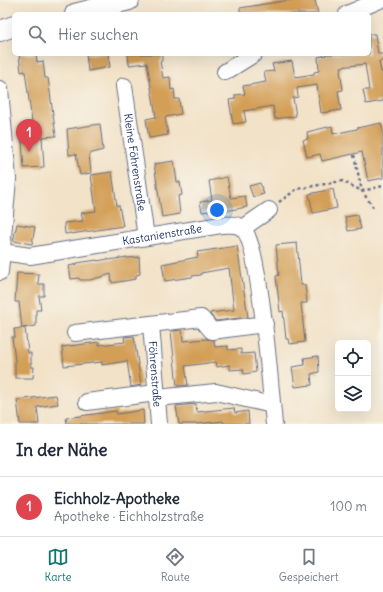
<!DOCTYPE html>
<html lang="de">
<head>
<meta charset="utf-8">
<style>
  body { margin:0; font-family:Delius,sans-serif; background:#f6f6f7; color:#1f2937 }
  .controls { position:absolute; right:12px; bottom:12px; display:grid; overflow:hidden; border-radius:6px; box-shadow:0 4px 16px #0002 }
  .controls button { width:36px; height:36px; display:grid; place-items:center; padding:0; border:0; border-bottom:1px solid #e0e1e3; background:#fff; color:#1f2937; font:20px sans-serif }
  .you { position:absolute; left:217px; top:210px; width:14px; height:14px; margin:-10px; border:3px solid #fff; border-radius:50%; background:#1a73e8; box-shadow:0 0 0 6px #1a73e833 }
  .badge { display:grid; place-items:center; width:26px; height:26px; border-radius:50%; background:#0f766e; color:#fff; font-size:13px; font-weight:700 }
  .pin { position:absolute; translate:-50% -33px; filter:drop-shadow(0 1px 2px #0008) }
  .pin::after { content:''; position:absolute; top:21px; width:14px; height:12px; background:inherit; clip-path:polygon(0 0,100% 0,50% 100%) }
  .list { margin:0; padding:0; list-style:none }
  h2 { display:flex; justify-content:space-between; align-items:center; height:52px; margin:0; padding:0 16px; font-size:17px }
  h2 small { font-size:13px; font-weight:400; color:#747a83 }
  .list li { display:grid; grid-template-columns:26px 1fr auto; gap:12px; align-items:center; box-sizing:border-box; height:60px; padding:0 16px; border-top:1px solid #e0e1e3 }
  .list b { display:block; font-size:15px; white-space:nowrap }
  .list p { margin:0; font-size:13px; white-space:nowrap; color:#747a83 }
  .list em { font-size:13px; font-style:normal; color:#747a83 }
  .icon { flex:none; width:22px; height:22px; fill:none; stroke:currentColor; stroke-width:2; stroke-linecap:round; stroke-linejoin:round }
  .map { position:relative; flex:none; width:383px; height:424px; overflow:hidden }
  .search { position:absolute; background:#fff; box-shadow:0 4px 16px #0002; left:12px; right:12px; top:12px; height:44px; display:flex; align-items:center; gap:10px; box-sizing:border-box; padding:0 14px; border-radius:6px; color:#747a83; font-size:15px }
  .sheet { height:112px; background:#fff }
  nav { display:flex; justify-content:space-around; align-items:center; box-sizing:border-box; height:56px; border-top:1px solid #e0e1e3; background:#fff; font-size:11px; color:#747a83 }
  nav a { display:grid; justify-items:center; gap:2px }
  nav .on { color:#0f766e }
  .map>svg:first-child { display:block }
  .building { fill:#d39f56 }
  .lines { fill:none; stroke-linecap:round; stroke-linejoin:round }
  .minor-casing { stroke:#666e83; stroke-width:18 }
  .major-casing { stroke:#666e83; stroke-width:22 }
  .path { stroke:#666e83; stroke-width:2.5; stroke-dasharray:3 3; stroke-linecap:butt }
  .minor { stroke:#fff; stroke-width:16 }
  .major { stroke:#fff; stroke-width:20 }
  .labels { text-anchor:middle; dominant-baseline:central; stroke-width:3; stroke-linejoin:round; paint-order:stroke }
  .street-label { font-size:11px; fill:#1b2f5e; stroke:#f7f3e8 }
</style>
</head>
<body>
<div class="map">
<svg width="383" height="424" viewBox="0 0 383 424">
  <rect width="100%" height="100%" fill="#f7f3e8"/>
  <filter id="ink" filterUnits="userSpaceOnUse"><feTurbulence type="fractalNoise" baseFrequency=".025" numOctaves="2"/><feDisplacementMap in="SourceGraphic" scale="8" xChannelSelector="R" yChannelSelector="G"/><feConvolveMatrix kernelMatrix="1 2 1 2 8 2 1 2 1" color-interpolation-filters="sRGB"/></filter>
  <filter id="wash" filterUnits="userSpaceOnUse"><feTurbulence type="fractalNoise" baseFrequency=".012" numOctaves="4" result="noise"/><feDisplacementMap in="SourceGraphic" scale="16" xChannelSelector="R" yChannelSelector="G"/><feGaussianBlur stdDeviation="0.9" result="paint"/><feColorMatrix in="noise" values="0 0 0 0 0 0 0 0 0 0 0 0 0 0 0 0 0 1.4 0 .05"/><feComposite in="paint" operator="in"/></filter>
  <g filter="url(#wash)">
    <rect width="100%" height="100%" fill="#f2e2c8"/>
    <g id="blocks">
      <path class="building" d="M290 0H315L318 14H240V8Z
        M369 34H375L378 54H383V61H379L381 72H383V101L366 104 363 90H369L365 64 341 67 342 70H340L343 90 338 91 341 110 321 113 317 85 297 88 298 97 293 98 296 116 275 119 273 106 244 111 246 122 233 124 229 100 235 99V95L245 94 243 86 266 82 264 72 274 71 272 64 292 61 295 77 314 74V72L319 71 318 57 326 55V54H369Z
        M19 54H36L37 62 43 61 45 78H48L56 136 42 137 44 167 24 168 21 131 33 129 25 71 21 72Z
        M86 54H108L110 67 88 71Z
        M128 54H162V61H160L163 78 170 77 171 90 174 89 175 99H179L181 114 165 117 168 135 149 138 146 119 156 117 147 63 129 65Z
        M381 123 383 131V178L368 181 362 152 322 161 320 154 307 157 303 140 308 139 307 132 332 126 333 134 357 129V128Z
        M100 124 103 150 89 154 91 173 80 175 76 154 69 155 67 129Z
        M174 161 177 182H180L182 195 178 196 180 214 162 217 154 164Z
        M112 172 117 206 119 205 123 226 71 234V233L65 234 64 223 83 221 81 213 96 211 91 175Z
        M227 177 231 198 245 196 247 207 225 211V209L202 212 200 202 212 200 209 181Z
        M260 183 264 194 253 197 249 186Z
        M333 189 337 208 313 213 309 194Z
        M357 215 361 229 348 231 345 217Z
        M17 224 35 227 32 244 13 241Z
        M297 243 301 285H305L307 303H301L305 342 289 344 288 339H286L283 311 280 312 276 276 279 275 276 245Z
        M237 246 248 317 216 321 210 314V313L234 310 229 268 201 273V275L192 276V277L165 281 162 264 198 257 197 252Z
        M127 257V258L139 257 140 274 136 275V279L112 283 111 274 90 280H80L79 278 71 279 69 266 77 264V263L97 260V261L108 259 109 260Z
        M17 273 39 274 38 284H44V296H39L41 310H36V326L22 328 19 302H15Z
        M25 328 28 353H31V367H34L33 378H15V360L12 337H15L14 329Z
        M182 330 183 341 207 339 214 340 215 347 228 346V350L241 349V354L254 353 256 372 244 374 243 369 230 370V365L217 367 216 362 185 366 188 385 177 386 171 331Z
        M134 336 141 385 131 387 127 361 102 365V362L64 366 62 347 99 342V345L125 342 124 337Z
        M318 356 319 372 311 374 312 385 295 387 292 367 305 365 304 358Z
        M56 395 58 404 37 407 39 424H20L17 400Z
        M196 404 197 412 234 408 235 413 248 411 249 424H224L223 421 197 424H179L176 406Z
        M143 410 144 424H67L66 418 116 411 117 414Z"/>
    </g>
  </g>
  <g filter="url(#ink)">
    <use href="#blocks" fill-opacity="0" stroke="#666e83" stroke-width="1"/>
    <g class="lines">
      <defs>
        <g id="minor">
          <path d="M347 14 380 0"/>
          <path d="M225 72 254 54"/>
          <path id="s1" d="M124 86 146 237"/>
          <path d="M0 89 8 179 0 272"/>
          <path d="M243 228 269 210"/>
          <path id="s2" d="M2 252 30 256 221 225C228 225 236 223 242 228 260 241 271 395 274 424"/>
          <path id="s3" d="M151 324 159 424"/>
          <path d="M75 333 201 318 212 331 265 324"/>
          <path d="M157 398 216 392 272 405"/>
          <path d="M87 402 156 393"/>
        </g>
        <path id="major" d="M75 14 129 0
          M0 31 14 26"/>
      </defs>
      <use href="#minor" class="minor-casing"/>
      <use href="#major" class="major-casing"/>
      <path class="path" d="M354 155 362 191 375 210
        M279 202 297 189 342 181 362 191 383 186"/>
      <use href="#minor" class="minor"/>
      <use href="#major" class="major"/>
    </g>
  </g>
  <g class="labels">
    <g class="street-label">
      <text stroke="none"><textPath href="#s1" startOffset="77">Kleine Föhrenstraße</textPath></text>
      <text stroke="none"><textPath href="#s2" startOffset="162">Kastanienstraße</textPath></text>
      <text stroke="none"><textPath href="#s3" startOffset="50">Föhrenstraße</textPath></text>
    </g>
  </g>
</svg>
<div class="controls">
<button><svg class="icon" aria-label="locate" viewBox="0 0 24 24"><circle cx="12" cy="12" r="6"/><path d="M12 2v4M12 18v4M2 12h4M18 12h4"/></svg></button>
<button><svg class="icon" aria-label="layers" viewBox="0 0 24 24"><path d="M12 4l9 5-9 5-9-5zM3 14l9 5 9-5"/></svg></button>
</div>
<div class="you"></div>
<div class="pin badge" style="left:29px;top:152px;background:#e0444e">1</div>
<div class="search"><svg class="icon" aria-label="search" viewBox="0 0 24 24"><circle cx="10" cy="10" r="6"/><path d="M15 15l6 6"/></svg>Hier suchen</div>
</div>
<section class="sheet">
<h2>In der Nähe<small></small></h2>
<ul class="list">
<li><span class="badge" style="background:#e0444e">1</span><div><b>Eichholz-Apotheke</b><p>Apotheke · Eichholzstraße</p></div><em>100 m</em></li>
</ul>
</section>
<nav>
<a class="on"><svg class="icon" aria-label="map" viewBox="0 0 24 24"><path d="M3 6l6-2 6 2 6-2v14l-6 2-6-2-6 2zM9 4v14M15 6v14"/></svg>Karte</a>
<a><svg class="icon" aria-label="directions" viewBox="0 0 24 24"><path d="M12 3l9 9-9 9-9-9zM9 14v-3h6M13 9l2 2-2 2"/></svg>Route</a>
<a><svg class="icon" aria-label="saved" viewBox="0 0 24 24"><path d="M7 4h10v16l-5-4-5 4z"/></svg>Gespeichert</a>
</nav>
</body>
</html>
